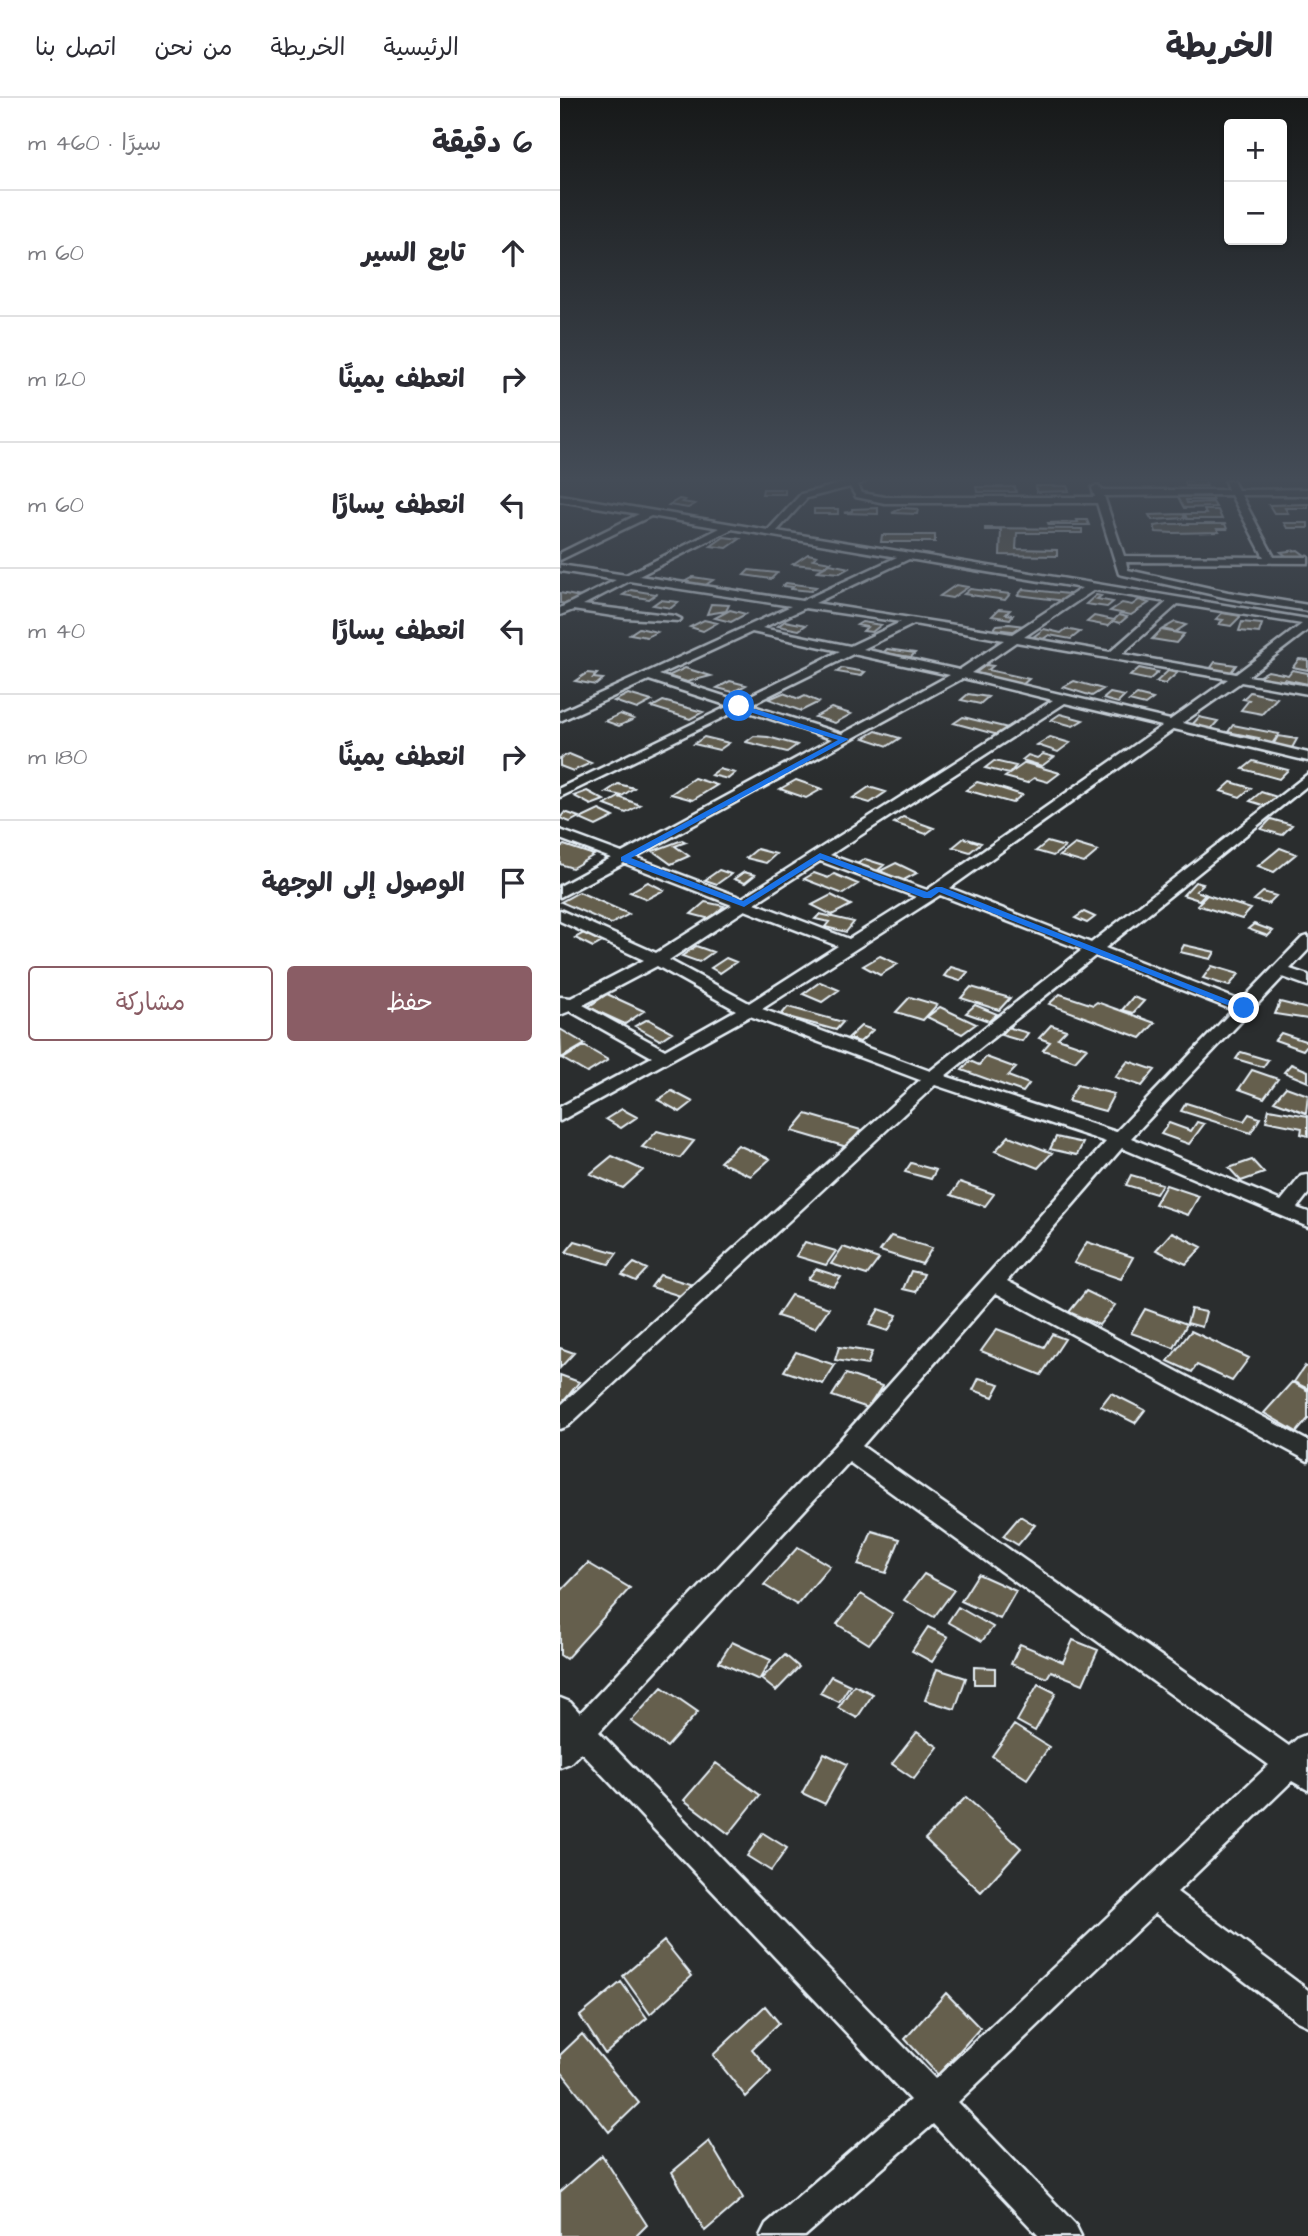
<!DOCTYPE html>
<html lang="ar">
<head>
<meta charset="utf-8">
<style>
  body { margin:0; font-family:"Architects Daughter","Playpen Sans Arabic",sans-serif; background:#f7f7f7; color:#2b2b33; direction:rtl }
  .controls { position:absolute; right:21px; top:21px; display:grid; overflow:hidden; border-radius:7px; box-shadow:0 2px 5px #0004 }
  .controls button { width:63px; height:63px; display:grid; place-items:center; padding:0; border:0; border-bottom:2px solid #e1e1e2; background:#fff; color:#2b2b33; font:35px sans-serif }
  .stop { position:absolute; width:21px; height:21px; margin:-16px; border:5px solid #1a73e8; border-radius:50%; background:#fff }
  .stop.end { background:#1a73e8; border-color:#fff; box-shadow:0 2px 7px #0008 }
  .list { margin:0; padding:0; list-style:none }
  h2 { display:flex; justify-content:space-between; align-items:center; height:91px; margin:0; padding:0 28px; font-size:30px }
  h2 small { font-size:23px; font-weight:400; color:#7c7c81 }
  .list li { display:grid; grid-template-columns:46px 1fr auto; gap:21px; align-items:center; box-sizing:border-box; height:126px; padding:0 28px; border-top:2px solid #e1e1e2 }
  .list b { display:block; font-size:26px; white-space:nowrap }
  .list em { font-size:23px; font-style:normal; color:#7c7c81 }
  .actions { display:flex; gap:14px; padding:21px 28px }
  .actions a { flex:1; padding:16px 0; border:2px solid #8a5d65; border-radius:7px; text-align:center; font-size:24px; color:#8a5d65 }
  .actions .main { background:#8a5d65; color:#fff }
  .icon { flex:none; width:38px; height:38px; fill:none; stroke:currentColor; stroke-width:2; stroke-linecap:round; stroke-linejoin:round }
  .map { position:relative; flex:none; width:748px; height:2138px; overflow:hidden; direction:ltr }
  header { display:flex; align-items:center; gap:42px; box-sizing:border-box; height:98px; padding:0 35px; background:#fff; border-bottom:2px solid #e1e1e2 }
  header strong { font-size:33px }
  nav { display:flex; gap:38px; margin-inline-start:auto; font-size:24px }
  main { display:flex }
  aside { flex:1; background:#fff }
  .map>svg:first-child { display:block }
  .building { fill:#655e4e; stroke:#e8f1f8; stroke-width:2 }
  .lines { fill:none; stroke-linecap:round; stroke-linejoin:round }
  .minor-casing { stroke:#e8f1f8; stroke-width:5 }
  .minor { fill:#2a2d2e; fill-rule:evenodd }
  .route { fill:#1a73e8 }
</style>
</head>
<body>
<header>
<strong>الخريطة</strong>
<nav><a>الرئيسية</a><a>الخريطة</a><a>من نحن</a><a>اتصل بنا</a></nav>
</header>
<main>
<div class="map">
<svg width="748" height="2138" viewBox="0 0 748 2138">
  <rect width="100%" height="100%" fill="#2a2d2e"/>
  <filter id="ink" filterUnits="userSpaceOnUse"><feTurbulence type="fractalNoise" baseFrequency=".0143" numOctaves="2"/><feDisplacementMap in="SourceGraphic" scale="14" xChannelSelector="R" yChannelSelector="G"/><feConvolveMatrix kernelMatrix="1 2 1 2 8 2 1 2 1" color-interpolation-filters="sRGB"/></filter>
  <g filter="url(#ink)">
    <path class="building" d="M625 383H645L647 388H626Z
      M476 388H507L509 393 477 394Z
      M416 389H455L456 394H417Z
      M203 391H225V396H202Z
      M618 399H651L653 402H626L627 405 653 404 656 409 624 410Z
      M119 401 125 402 122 404 135 406 128 410 109 407Z
      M748 406V410H725L728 415H714L709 407Z
      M318 410V416L284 415 292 413V411Z
      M342 410 358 411 357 416 332 415Z
      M254 411H278V416H254Z
      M644 412H658L662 421H627L625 416H646Z
      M623 416 625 420 592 422 589 417Z
      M517 422H527L529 427H489L488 425 518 424Z
      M724 425H748V430H727Z
      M609 426H665L667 431H657L659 434 613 435 596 434 594 428Z
      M425 430 522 431V435H457L456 451 497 452V458L440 457 441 432H425Z
      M322 437H375V444H321Z
      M164 439 180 441 167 450 151 448Z
      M738 452 746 458 729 460 721 454Z
      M248 456 257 458 253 461 271 464 263 469 233 466Z
      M270 466 289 470 280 475 257 473Z
      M189 472 217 475 211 481 184 477Z
      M133 479 153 482 144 488 124 484Z
      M226 485 256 489 251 493 231 491 233 489 223 488Z
      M396 487 408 489 392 500 380 498Z
      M410 491 450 496 445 502 404 496Z
      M463 491 509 496 505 503 458 497Z
      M71 492 96 496 89 501 63 497Z
      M0 495 21 499 8 506 0 505Z
      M536 497 541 498 537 501 553 504 547 509 526 506Z
      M100 502 118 504 111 510 93 507Z
      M579 502 589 505 571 517 550 513 562 505 572 507Z
      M151 506 169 507 166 513 147 516Z
      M439 511 450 512 446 516 453 517 450 521 432 518Z
      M170 512 186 516 171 524 155 520Z
      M662 515 681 518 671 528 659 526 663 522 656 521Z
      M559 517 567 519 560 525 553 523 548 528 527 524 534 518 554 522Z
      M144 522 157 525 143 533 130 529Z
      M225 523 246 527 239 532 218 528Z
      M302 524 321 527 312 534 303 533 307 529 297 527Z
      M615 524 626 527 615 534 603 531Z
      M682 524 702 526 699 535 679 533Z
      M449 526 465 528 461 534 434 531 437 527Z
      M79 530 97 534 87 539 70 536Z
      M484 531 501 535 506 531 520 534 511 541 489 537 483 541 473 539Z
      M601 532 624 536 616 545 592 541Z
      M327 551 355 555 351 559 323 555Z
      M739 561 748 562V572L733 569Z
      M655 564 676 567 671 574 650 571Z
      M426 567 433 568 428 572 469 581 462 587 414 576Z
      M125 570 151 578 127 584 108 578Z
      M282 570 305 574 301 578 277 574Z
      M579 570 598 574 589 582 570 578Z
      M732 572 748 575V586L724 581 720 586 694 581 708 573 728 577Z
      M608 573 617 575 605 586 596 584Z
      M27 575 37 576 33 580 43 581 36 587 15 583Z
      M170 583 186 587 173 594 157 590Z
      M514 583 543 591 532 598 503 589Z
      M690 594 717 600 702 616 681 612 689 602 683 601Z
      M223 595 239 601 245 598 259 604 241 613 209 601Z
      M550 595 565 598 558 605 543 601Z
      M68 596 92 603 77 611 54 603Z
      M408 596 428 599 420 606 401 602Z
      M577 597 593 601 585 607 569 603Z
      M103 603 143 614 130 621 92 609Z
      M271 610 291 616 275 625 255 619Z
      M60 616 74 621 59 628 45 623Z
      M500 616 523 622 513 628 491 622Z
      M403 619 448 630 438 637 394 625Z
      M639 619 658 623 649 633 630 629Z
      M673 627 719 636 711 647 695 644 699 640 668 634Z
      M316 633 340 640 328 648 304 640Z
      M194 638 208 639 237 647 227 654 186 644Z
      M718 638 737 641 732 650 713 647Z
      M144 639 169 645 159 652 134 646Z
      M490 639 510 645 498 654 477 647Z
      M9 656 31 665 13 673 0 668V660Z
      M483 656 494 659 482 668 462 662 468 657 477 660Z
      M434 663 456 668 449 676 425 670Z
      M693 663 728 672 719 681 683 671Z
      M465 665 500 675 488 684 474 680 467 685 445 679Z
      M159 671 175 675 168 681 151 677Z
      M134 680 157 687 133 702 111 696Z
      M236 682 262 691 246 700 220 691Z
      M417 684 440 690 462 697 452 705 406 692Z
      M671 684 691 690 680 699 661 693Z
      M58 686 74 690 62 698 46 694Z
      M309 689 326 694 310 705 293 700Z
      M27 693 44 702 31 707 14 698Z
      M701 694 720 700 709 709 690 703Z
      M59 699 80 707 66 715 45 707Z
      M39 712 54 719 36 728 20 721Z
      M5 714 19 719 10 724 0 720Z
      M343 719 374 730 366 736 334 725Z
      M711 721 732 727 722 737 701 731Z
      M404 740 421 745 410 754 393 749Z
      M122 742 126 744 115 748 129 758 111 766 93 753Z
      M487 744 505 749 493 758 476 753Z
      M515 746 538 753 524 765 500 758Z
      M4 747 34 757 12 770 0 766V749Z
      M720 750 736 756 714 774 698 768Z
      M197 751 216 756 206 765 186 760Z
      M305 761 324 767 317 773 297 766Z
      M336 765 357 775 342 783 320 773Z
      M159 772 171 776 157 786 145 782Z
      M184 774 195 777 185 785 174 781Z
      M254 775 268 780 274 776 298 786 283 796 244 781Z
      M88 784 104 792 87 801 70 794Z
      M635 784 643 786 636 793 645 796 639 802 623 797Z
      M19 794 69 816 51 826 1 804Z
      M703 794 716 798 708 806 694 802Z
      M271 797 291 807 272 817 252 807Z
      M647 797 691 811 682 821 637 807Z
      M145 804 164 808 150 821 131 816Z
      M524 814 535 819 527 825 515 820Z
      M260 816 294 824 286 834 265 829 269 824 255 821Z
      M694 826 713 833 708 838 688 831Z
      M24 835 42 844 33 849 15 840Z
      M624 847 655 854 651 861 620 854Z
      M136 848 153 854 139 864 122 858Z
      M320 858 338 866 320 877 303 868Z
      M166 860 176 864 160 875 151 870Z
      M652 868 679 876 669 888 643 880Z
      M391 869 408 874 400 883 384 878Z
      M260 884 279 892 262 904 243 896Z
      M411 889 450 900 439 912 401 900Z
      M47 896 84 913 65 926 28 909Z
      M500 896 533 907 537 904 595 925 581 940 489 906Z
      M350 899 377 907 363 922 336 914Z
      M573 899 584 903 573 915 562 912Z
      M720 904 748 911V921L715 916Z
      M415 907 437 916 429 923 406 915Z
      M228 909 283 924 276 932 221 917Z
      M380 909 416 926 402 936 367 919Z
      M88 921 112 934 100 942 75 928Z
      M491 927 506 932 498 940 527 950 515 963 483 952 490 944 479 940Z
      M301 928 313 932 300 944 288 940Z
      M447 929 468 935 462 943 441 937Z
      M0 931 25 946 1 960Z
      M721 935 748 944V946L743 952 715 942Z
      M24 948 48 962 27 975 3 961Z
      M681 954 708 962 703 969 676 961Z
      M426 959 456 970 448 978 469 986 463 994 402 972 410 963 419 967Z
      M568 963 595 972 582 988 555 979Z
      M731 966 748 973V984L724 974Z
      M692 972 718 981 704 1000 679 991Z
      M517 987 554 996 545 1013 508 1003Z
      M726 989 748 997 746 1015 714 1003Z
      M112 993 133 1004 120 1014 98 1002Z
      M626 1005 684 1023 689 1016 700 1020 691 1035 621 1013Z
      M62 1011 77 1019 61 1030 46 1021Z
      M709 1011 748 1018V1038L741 1036 742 1030 706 1023Z
      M246 1016 301 1032 287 1049 232 1033Z
      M637 1024 644 1026 629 1046 601 1036 609 1025 631 1033Z
      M97 1033 134 1043 120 1060 82 1049Z
      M449 1038 492 1055 478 1070 435 1053Z
      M496 1039 523 1045 517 1057 490 1051Z
      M178 1047 210 1061 191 1078 160 1064Z
      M52 1058 83 1072 63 1090 30 1076Z
      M692 1062 704 1075 681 1083 669 1070Z
      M351 1065 376 1072 371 1081 345 1074Z
      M571 1077 602 1086 596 1096 566 1087Z
      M400 1084 434 1096 425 1108 391 1097Z
      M606 1087 639 1098 628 1117 595 1106Z
      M612 1134 642 1149 626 1166 596 1152Z
      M331 1138 372 1150 362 1166 320 1153Z
      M15 1143 57 1155 49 1166 6 1154Z
      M245 1144 276 1153 266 1167 236 1158Z
      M527 1144 573 1159 561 1181 514 1165Z
      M283 1149 319 1161 307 1177 271 1166Z
      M74 1165 87 1171 76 1183 62 1177Z
      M256 1171 281 1179 274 1189 248 1181Z
      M351 1173 364 1176 356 1194 343 1191Z
      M100 1177 133 1187 124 1199 91 1189Z
      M526 1193 555 1207 539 1227 509 1214Z
      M231 1197 269 1210 255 1230 217 1218Z
      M319 1211 337 1217 328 1233 309 1227Z
      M585 1211 627 1226 614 1250 571 1235Z
      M631 1211 646 1214 642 1229 627 1225Z
      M437 1231 484 1249 492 1236 505 1241 481 1277 421 1253Z
      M631 1233 689 1260 672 1283 637 1267 632 1274 608 1263Z
      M279 1249 312 1254 307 1267 275 1262Z
      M0 1250 14 1255 0 1270Z
      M236 1254 275 1267 263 1286 224 1273Z
      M745 1268 748 1270V1291L734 1284Z
      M286 1276 322 1288 308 1310 272 1298Z
      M0 1277 19 1284 0 1308Z
      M419 1280 440 1286 433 1299 413 1292Z
      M732 1284 748 1293V1321L737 1334 704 1315Z
      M551 1295 585 1312 575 1325 541 1308Z
      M460 1418 475 1427 458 1447 443 1438Z
      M312 1433 340 1441 326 1475 298 1467Z
      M238 1449 270 1468 237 1507 204 1487Z
      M28 1465 70 1490 6 1561 0 1557V1494Z
      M364 1476 394 1492 374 1519 344 1502Z
      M418 1476 456 1493 440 1521 401 1503Z
      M301 1496 333 1516 309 1546 277 1526Z
      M398 1509 433 1529 422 1543 388 1524Z
      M368 1529 388 1539 372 1564 352 1553Z
      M513 1542 538 1552 523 1586 491 1573 487 1580 451 1566 460 1546 503 1564Z
      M172 1544 211 1562 199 1582 159 1564Z
      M225 1557 239 1569 216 1593 201 1581Z
      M414 1569 435 1570V1586H414Z
      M377 1571 406 1580 395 1611 365 1602Z
      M271 1578 290 1587 279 1604 260 1595Z
      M478 1586 496 1595 475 1633 457 1623Z
      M294 1587 313 1596 297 1620 278 1610Z
      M102 1589 138 1614 107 1649 71 1623Z
      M454 1627 489 1649 467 1681 432 1658Z
      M357 1634 378 1649 354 1681 332 1666Z
      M264 1655 287 1666 265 1706 242 1695Z
      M156 1665 200 1697 169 1736 124 1702Z
      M406 1699 461 1750 421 1794 365 1741Z
      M203 1735 227 1750 211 1773 187 1758Z
      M104 1843 132 1878 90 1916 63 1878Z
      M61 1884 87 1920 45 1956 20 1918Z
      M386 1895 420 1930 378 1977 345 1941Z
      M205 1908 219 1925 192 1951 211 1974 186 1999 153 1957Z
      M22 1936 79 2005 49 2034 0 1972V1957Z
      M149 2043 183 2100 145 2133 112 2074Z
      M42 2057 87 2127 76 2138H0V2094Z"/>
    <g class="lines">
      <defs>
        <path id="minor" d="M292 383H306L298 387 302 395 325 399H535L532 390 537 387 542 392H668L665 383H673L678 392 748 391V397H681L714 459H748V465L566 464 568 472 668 494 748 507V513L668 500 559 476 537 405H325L296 399 290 389 247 400 217 433 748 521V532L688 578 748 588V596L681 584 622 625 748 655V663L614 631 390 790 531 845 748 676V687L545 850 681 903 742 840 748 838V852L730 871 748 877V888L723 879 571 1040 721 1103 741 1078 748 1077V1096L737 1110 748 1114V1129L562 1050 447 1183 748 1343V1363L436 1195 302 1348 729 1648 738 1640 748 1636V1692L732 1683 617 1794 748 1892V1928L737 1923 595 1815 398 2004 515 2126 521 2138H479L373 2026 245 2138H200L206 2126 350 2002 21 1654 10 1665 0 1669V1600L10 1604 20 1615 279 1343 546 1044 375 987 8 1328 0 1331V1308L360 982 190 918 0 1023V1009L92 959 10 913 0 917V899L11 900 84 862 0 823V812L96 855 172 807 64 765 0 799V788L51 760 0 741V732L62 755 272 641 180 611 0 699V690L169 608 89 582 0 623V614L231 508 69 483 23 507 115 518 121 521 119 523 66 520 13 512 0 517V510L56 482 0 473V467L66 477 160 430 91 418 0 462V455L79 416 0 403V397L208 432 241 396ZM671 397 704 459 564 458 544 398ZM172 431 337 459 242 503 79 478ZM349 461 522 490 452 536 255 505ZM534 492 607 504 550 554 464 539ZM618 506 742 526 676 576 562 556ZM245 510 341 524 290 548 202 530ZM354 526 444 542 399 572 303 551ZM192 534 280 553 179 603 99 577ZM456 544 668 581 610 622 411 575ZM293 556 390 577 282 636 190 607ZM403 580 493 602 182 800 75 759ZM505 605 602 628 367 792 270 757ZM260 763 356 799 289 841 195 805ZM380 797 522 852 370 973 202 911ZM185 812 278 848 189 905 109 862ZM535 858 673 912 556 1034 385 978ZM97 868 176 912 105 952 23 907ZM289 1364 709 1667 375 1981 39 1634Z"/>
      </defs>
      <use href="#minor" class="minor-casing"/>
      <use href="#minor" class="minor"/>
    </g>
  </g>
  <linearGradient id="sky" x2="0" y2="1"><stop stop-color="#171919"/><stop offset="0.56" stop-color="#444c57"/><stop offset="1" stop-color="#444c57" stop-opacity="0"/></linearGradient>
  <rect width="748" height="682" fill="url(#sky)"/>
  <path class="route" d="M179 606 289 641 71 760 183 803 260 755 367 794 376 789H382L689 910 680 912 379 794 371 800H364L261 761 184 809 61 763V759L278 642 177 610Z"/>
</svg>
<div class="controls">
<button>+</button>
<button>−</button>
</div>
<div class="stop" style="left:179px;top:608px"></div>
<div class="stop end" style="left:684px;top:910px"></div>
</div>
<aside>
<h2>6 دقيقة<small>سيرًا · 460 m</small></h2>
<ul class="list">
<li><svg class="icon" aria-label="ahead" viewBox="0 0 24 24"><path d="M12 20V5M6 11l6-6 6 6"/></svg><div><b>تابع السير</b></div><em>60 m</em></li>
<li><svg class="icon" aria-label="right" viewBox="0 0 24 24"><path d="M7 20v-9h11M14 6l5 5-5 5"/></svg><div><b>انعطف يمينًا</b></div><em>120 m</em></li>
<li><svg class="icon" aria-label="left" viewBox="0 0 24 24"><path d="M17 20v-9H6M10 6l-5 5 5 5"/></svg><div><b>انعطف يسارًا</b></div><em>60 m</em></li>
<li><svg class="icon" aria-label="left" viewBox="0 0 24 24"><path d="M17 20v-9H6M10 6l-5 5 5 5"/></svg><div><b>انعطف يسارًا</b></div><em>40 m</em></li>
<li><svg class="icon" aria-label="right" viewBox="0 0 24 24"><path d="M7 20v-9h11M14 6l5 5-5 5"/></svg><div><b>انعطف يمينًا</b></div><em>180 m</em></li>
<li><svg class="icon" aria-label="arrive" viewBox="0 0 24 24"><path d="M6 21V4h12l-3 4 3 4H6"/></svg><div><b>الوصول إلى الوجهة</b></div></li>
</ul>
<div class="actions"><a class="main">حفظ</a><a>مشاركة</a></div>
</aside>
</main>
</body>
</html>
